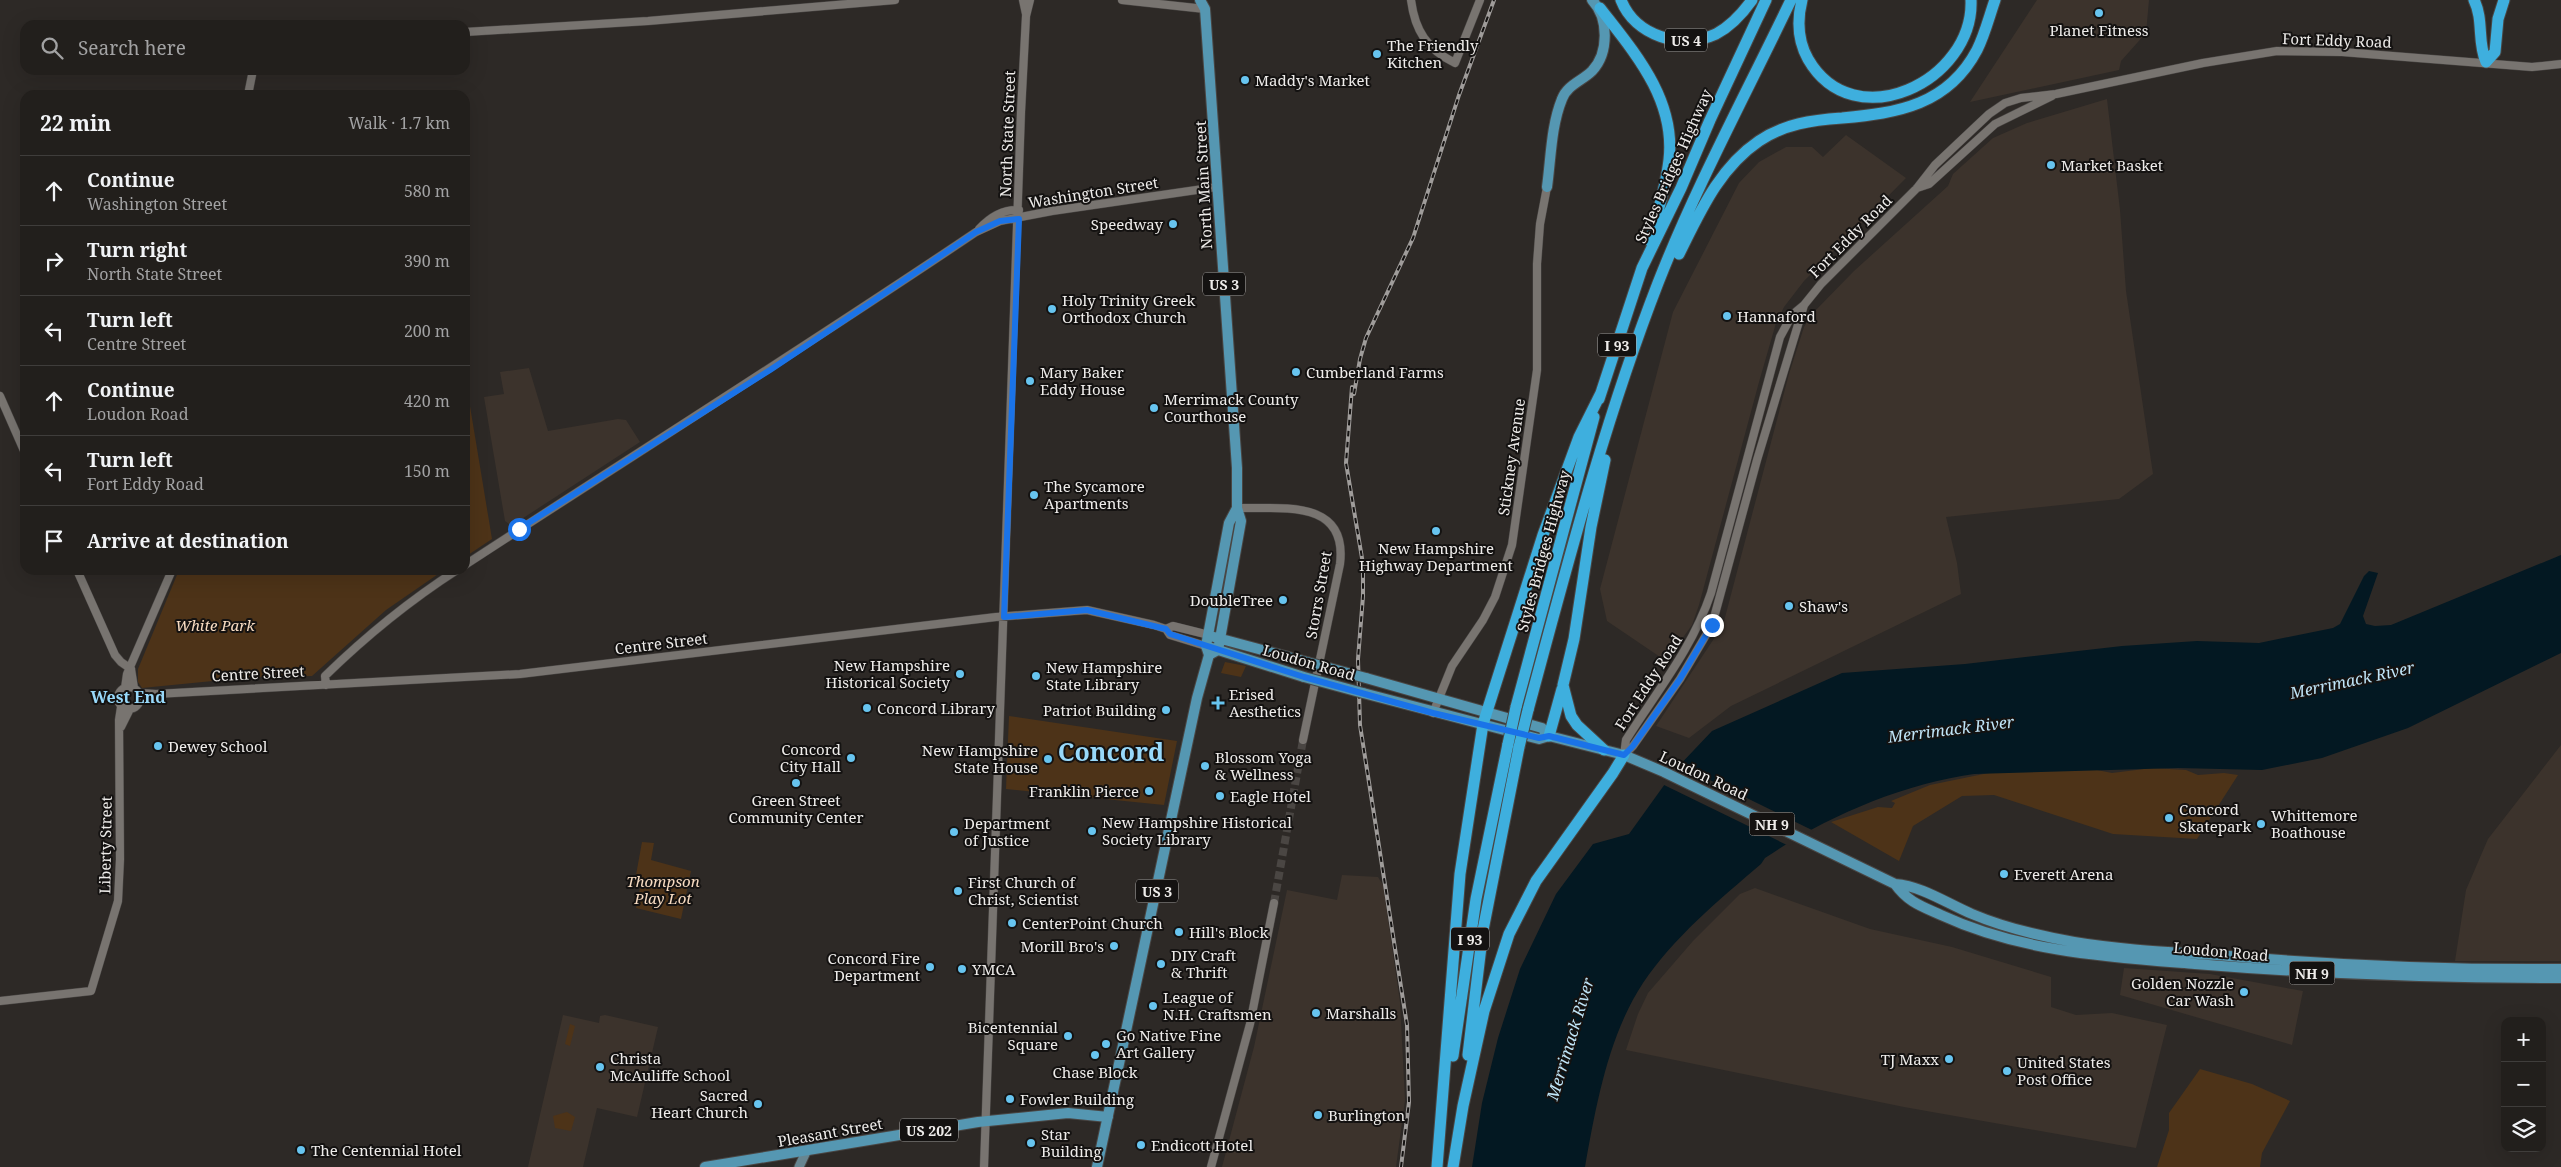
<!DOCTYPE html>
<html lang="en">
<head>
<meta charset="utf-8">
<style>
  body { margin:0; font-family:"Noto Serif",serif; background:#2e2c29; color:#f1f3f6 }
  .controls { position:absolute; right:15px; bottom:15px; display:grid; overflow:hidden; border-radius:10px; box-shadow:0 5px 20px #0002 }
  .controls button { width:45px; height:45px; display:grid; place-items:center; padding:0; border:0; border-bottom:1px solid #3f3d3b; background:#221f1c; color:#f1f3f6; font:25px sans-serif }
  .stop { position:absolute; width:15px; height:15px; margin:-11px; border:4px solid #1a73e8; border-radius:50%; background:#fff }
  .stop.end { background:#1a73e8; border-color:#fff; box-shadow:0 1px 5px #0008 }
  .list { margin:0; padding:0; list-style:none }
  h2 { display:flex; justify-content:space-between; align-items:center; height:65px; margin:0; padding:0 20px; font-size:21px }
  h2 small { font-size:16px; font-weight:400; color:#a2a2a3 }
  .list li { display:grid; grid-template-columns:32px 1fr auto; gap:15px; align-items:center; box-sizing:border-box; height:70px; padding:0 20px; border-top:1px solid #3f3d3b }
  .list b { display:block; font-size:19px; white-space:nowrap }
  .list p { margin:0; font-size:16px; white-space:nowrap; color:#a2a2a3 }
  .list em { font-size:16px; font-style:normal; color:#a2a2a3 }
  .icon { flex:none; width:28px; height:28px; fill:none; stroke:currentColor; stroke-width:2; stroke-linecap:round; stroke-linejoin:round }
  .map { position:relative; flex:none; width:2561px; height:1167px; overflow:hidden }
  .search { position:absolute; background:#221f1c; box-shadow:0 5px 20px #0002; left:20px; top:20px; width:450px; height:55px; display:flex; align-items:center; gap:12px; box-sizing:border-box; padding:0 18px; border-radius:15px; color:#a2a2a3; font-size:19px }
  .panel { position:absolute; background:#221f1c; box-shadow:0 5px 20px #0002; left:20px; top:90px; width:450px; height:485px; border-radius:15px }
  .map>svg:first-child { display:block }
  .built { fill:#3c332c }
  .green { fill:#4d3318 }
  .water { fill:#031822 }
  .pier { fill:#2d2926 }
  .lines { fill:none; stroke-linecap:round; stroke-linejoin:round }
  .tertiary-tunnel { stroke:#4a4643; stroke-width:8; stroke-dasharray:8 4; stroke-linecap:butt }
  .tertiary-casing { stroke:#494644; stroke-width:9 }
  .secondary-casing { stroke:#494644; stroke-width:11 }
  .primary-casing { stroke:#494644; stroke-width:12 }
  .motorway-casing { stroke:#494644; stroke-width:13 }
  .tertiary { stroke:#787470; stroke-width:8 }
  .secondary { stroke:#678691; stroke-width:9 }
  .primary { stroke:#5597b2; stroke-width:10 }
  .motorway { stroke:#3eafde; stroke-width:11 }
  .rail-casing { stroke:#9f9c9a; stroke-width:4 }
  .rail { stroke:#141211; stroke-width:2; stroke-dasharray:5.5; stroke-linecap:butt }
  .primary-bridge-casing { stroke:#494644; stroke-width:12; stroke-linecap:butt }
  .motorway-bridge-casing { stroke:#494644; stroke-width:13; stroke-linecap:butt }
  .primary-bridge { stroke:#5597b2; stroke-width:10 }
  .motorway-bridge { stroke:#3eafde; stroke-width:11 }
  .route { stroke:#1a73e8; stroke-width:6 }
  .poi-dot { fill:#67c4ef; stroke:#141211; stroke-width:2 }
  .labels { text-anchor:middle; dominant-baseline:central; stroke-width:4; stroke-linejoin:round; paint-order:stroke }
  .shield { fill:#141211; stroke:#adaba9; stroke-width:1 }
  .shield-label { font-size:14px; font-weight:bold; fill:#eeecea }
  .poi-label { font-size:15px; fill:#eeecea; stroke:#141211; text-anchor:start }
  .street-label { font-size:15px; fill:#eeecea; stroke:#141211 }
  .park-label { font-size:15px; font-style:italic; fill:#f8dcc2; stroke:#141211 }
  .water-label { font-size:16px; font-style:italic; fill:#c0e5f8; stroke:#141211 }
  .neighbourhood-label { font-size:16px; font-weight:bold; fill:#98d9fa; stroke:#141211 }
  .town-label { font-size:25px; font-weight:bold; fill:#98d9fa; stroke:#141211 }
</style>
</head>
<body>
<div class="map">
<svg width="2561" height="1167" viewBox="0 0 2561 1167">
  <rect width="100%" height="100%" fill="#2d2926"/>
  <path class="built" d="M2037 0H2149L2146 33 2121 61 2119 70 1970 102Z
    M2107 99 2120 210 2126 291 2153 474 2119 499 1946 517 1957 563 1961 594 1731 706 1689 738 1656 726 1723 625 1789 374 1804 327 1813 313 1854 271 1948 186 1953 174 1993 138 2027 123Z
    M1846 135 1906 178 1804 281 1784 307 1776 323 1759 382 1699 605 1692 625 1666 661 1607 621 1600 589 1673 312 1739 183 1759 162 1786 147H1812L1823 157Z
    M529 368 548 431 618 419 626 420 640 442 514 524H509L505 521 484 397 504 394 500 372Z
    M2561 745V961H2455L2466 890 2488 839Z
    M1342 875 1378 877 1383 885 1400 1002 1405 1100 1396 1167H1222L1254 1047 1287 890 1337 900Z
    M1755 888 1870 929 1952 947 2051 977V1007L2076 1015 2112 1013 2167 1025 2136 1148 1904 1107 1626 1050 1638 1014 1648 993 1693 941 1740 894Z
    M2124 968 2210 974 2303 991 2292 1045 2120 995Z
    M563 1015 599 1023 600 1016 605 1015 658 1027 637 1117 597 1108 583 1167H528Z"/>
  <path class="green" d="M465 376 492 539 465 557Z
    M179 570H444L386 610 312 676 253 677 142 688 138 682V669Z
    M1225 662 1246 666 1241 677 1221 673Z
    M1009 716 1177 741 1164 805 1006 789Z
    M2152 768 2186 770 2198 775 2224 773 2238 775 2197 839 2113 834 1994 795 1962 796 1913 826 1899 861 1831 822 1878 807 1892 808 1895 803 1891 801 1930 785 2003 770 2092 769 2112 773Z
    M642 842 654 843 651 860 691 871 681 919 636 908 640 888 634 886Z
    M570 1024 575 1026 570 1046 565 1044Z
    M2200 1069 2252 1084 2290 1101 2262 1153 2260 1167H2157L2169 1130V1113Z
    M567 1112 575 1117 571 1131 555 1128 553 1116Z"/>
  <path class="water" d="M2561 555V653L2408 728 2322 758 2262 770 2178 768 1974 774C1902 784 1825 817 1765 858L1761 864C1719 900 1674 937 1643 983 1608 1036 1596 1106 1585 1167H1472L1482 1103 1498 1038 1520 969 1556 894 1593 844 1629 834 1675 770 1712 731 1842 673 1965 664 2122 646 2197 641 2259 643 2333 628 2340 624 2364 576 2369 571 2378 573 2363 616 2366 624 2375 626 2391 625Z"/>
  <path class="pier" d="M1677 764 1814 831 1789 846 1662 784Z"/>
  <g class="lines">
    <path class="tertiary-tunnel" d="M1274 903 1303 740"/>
    <defs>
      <path id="tertiary" d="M1023 0 1026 14
        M1122 0 1205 9
        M1411 0C1415 31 1427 49 1455 63L1480 0
        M465 32 648 21 895 0
        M248 95 253 70
        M1917 188 1929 184 1995 124 2052 96
        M979 229C990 217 1002 209 1019 210
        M0 396 25 453
        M1237 508C1281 509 1348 498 1340 564L1303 740
        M465 565C635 454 807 346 976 232L1000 221 1052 211 1217 187
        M77 570 115 655 121 662 131 669
        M1166 629 1173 626 1209 635
        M131 669 134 688
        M326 685 325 676C366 636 409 601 457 570
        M118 698a11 11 0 1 1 22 0a11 11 0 1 1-22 0Z
        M125 688 127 674 172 570
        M139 693 156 694 520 674 996 617 1087 610 1154 625 1166 629 1170 635 1206 646
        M1433 713 1452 666 1483 620 1495 597 1512 545 1537 370V264L1540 224 1547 187
        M121 727 130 709
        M1624 755 1633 746 1680 679 1712 625 1757 460 1804 305 1821 284 1917 188 1935 165 1989 114 2005 103 2021 98 2056 94 2203 63 2277 51 2342 52 2532 67 2561 64
        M1624 755 1626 740C1657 691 1692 649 1711 593L1780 337 1792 315 1804 305
        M0 1001 91 991 118 901 120 859 119 720 121 707
        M984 1167 1021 112 1026 16 1030 0
        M1211 1167 1250 1024 1274 903"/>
      <path id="secondary" d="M799 1167 806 1152"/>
      <path id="primary" d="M1547 187C1551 158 1551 126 1562 99 1567 85 1582 81 1592 71 1609 53 1609 18 1592 0
        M1214 637 1307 662
        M1212 648 1304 677
        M1209 655 1206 646 1229 523 1237 508
        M1366 678 1542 728 1549 736
        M1363 693 1539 739 1549 736 1624 755 1664 772 1895 884C1922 886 1948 904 1972 914 2005 928 2040 936 2074 942 2121 950 2170 952 2217 955 2332 965 2446 970 2561 969
        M1895 884C1908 902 1921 906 1941 915 2021 952 2108 957 2195 964 2317 974 2439 978 2561 978
        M705 1167 978 1122 1068 1113 1108 1117
        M1097 1167 1197 698 1209 655 1218 650 1220 639 1241 521 1237 508V468C1227 315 1217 162 1205 9L1200 0"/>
      <path id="motorway" d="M1621 0C1635 36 1681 50 1716 34 1731 26 1742 14 1752 0
        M1802 0C1797 20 1798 41 1808 59 1854 139 1974 81 1971 0
        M2474 0C2484 20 2477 42 2486 62L2495 52 2498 19 2504 0
        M1600 8C1634 52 1676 99 1669 160 1666 187 1657 214 1650 241
        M1679 254C1700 212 1719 168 1759 141 1784 124 1812 120 1842 118 1898 113 1948 105 1977 50 1985 34 1989 17 1995 0
        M1599 399 1642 268 1681 188 1710 120 1766 0
        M1516 707 1594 417
        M1528 710C1567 566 1604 422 1658 283 1696 186 1746 94 1791 0
        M1549 736 1562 689
        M1604 750 1577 725 1571 716 1563 685 1574 639 1591 527 1605 460
        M1468 1055 1483 930 1519 747
        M1453 1056 1476 899 1508 744
        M1437 1167 1460 874 1483 724 1543 535 1579 437 1601 393
        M1453 1167 1463 1106 1484 1011 1509 934 1536 881 1613 773 1624 755"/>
    </defs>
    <use href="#tertiary" class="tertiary-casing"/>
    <use href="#secondary" class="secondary-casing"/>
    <use href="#primary" class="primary-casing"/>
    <use href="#motorway" class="motorway-casing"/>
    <use href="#tertiary" class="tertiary"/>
    <use href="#secondary" class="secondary"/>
    <use href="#primary" class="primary"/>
    <use href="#motorway" class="motorway"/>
    <defs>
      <path id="rail" d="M1352 387 1346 463 1363 564V596L1358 659 1360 725 1407 1025 1409 1102 1401 1167
        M1354 394 1360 359 1366 338 1413 238 1459 95 1494 0"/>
    </defs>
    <use href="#rail" class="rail-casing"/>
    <use href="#rail" class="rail"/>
    <defs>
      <path id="primary-bridge" d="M1307 662 1366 678
        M1304 677 1363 693"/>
      <path id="motorway-bridge" d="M1508 744 1516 707
        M1519 747 1528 710"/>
    </defs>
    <use href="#primary-bridge" class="primary-bridge-casing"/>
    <use href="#motorway-bridge" class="motorway-bridge-casing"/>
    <use href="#primary-bridge" class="primary-bridge"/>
    <use href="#motorway-bridge" class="motorway-bridge"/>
  </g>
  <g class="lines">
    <path class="route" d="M519 529 770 370 976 232 1000 221 1019 219 1004 617 1087 610 1166 629 1170 634 1304 677 1433 713 1539 738 1549 736 1624 755 1633 746 1680 679 1712 625"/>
  </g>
  <g class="poi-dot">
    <circle cx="2099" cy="13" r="5"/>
    <circle cx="1377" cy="54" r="5"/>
    <circle cx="1245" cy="80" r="5"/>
    <circle cx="2051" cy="165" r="5"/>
    <circle cx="1173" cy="224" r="5"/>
    <circle cx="1052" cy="309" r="5"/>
    <circle cx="1727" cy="316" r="5"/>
    <circle cx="1296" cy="372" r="5"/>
    <circle cx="1030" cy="381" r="5"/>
    <circle cx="1154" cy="408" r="5"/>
    <circle cx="1034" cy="495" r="5"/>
    <circle cx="1436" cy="531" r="5"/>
    <circle cx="1283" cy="600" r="5"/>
    <circle cx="1789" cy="606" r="5"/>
    <circle cx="960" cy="674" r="5"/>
    <circle cx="1036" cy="676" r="5"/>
    <path d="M1215.5 695.5h5v5h5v5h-5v5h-5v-5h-5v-5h5z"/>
    <circle cx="867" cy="708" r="5"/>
    <circle cx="1166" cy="710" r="5"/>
    <circle cx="158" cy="746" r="5"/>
    <circle cx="851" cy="758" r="5"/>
    <circle cx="1048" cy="759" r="5"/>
    <circle cx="1205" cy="766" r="5"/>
    <circle cx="796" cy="783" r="5"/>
    <circle cx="1149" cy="791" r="5"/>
    <circle cx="1220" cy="796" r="5"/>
    <circle cx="2169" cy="818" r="5"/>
    <circle cx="2261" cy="824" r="5"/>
    <circle cx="1092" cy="831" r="5"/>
    <circle cx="954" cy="832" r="5"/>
    <circle cx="2004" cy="874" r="5"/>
    <circle cx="958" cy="891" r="5"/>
    <circle cx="1012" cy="923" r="5"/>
    <circle cx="1179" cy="932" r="5"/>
    <circle cx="1114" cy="946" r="5"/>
    <circle cx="1161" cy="964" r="5"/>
    <circle cx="930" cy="967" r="5"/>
    <circle cx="962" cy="969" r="5"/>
    <circle cx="2244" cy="992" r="5"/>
    <circle cx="1153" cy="1006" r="5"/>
    <circle cx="1316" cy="1013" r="5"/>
    <circle cx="1068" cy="1036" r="5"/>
    <circle cx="1106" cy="1044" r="5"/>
    <circle cx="1095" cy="1055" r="5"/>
    <circle cx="1949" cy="1059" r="5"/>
    <circle cx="600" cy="1067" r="5"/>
    <circle cx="2007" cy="1071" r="5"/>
    <circle cx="1010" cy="1099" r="5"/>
    <circle cx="758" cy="1104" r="5"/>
    <circle cx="1318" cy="1115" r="5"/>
    <circle cx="1031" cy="1143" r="5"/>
    <circle cx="1141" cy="1145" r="5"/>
    <circle cx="301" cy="1150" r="5"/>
  </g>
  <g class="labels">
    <g class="shield">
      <rect x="1665" y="28.5" width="42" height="23" rx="4"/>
      <rect x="1203" y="272.5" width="42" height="23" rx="4"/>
      <rect x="1598" y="333.5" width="38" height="23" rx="4"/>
      <rect x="1749.5" y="812.5" width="45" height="23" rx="4"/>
      <rect x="1136" y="879.5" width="42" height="23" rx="4"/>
      <rect x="1451" y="927.5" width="38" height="23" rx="4"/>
      <rect x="2289.5" y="961.5" width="45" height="23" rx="4"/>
      <rect x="900" y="1118.5" width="58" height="23" rx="4"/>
    </g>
    <g class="shield-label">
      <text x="1686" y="40">US 4</text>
      <text x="1224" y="284">US 3</text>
      <text x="1617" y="345">I 93</text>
      <text x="1772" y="824">NH 9</text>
      <text x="1157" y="891">US 3</text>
      <text x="1470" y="939">I 93</text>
      <text x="2312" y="973">NH 9</text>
      <text x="929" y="1130">US 202</text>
    </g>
    <g class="poi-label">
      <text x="2099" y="30" text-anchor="middle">Planet Fitness</text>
      <text x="1387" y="45">The Friendly<tspan x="1387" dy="17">Kitchen</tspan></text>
      <text x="1255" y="80">Maddy's Market</text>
      <text x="2061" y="165">Market Basket</text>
      <text x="1163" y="224" text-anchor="end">Speedway</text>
      <text x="1062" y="300">Holy Trinity Greek<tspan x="1062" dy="17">Orthodox Church</tspan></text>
      <text x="1737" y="316">Hannaford</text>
      <text x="1040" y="372">Mary Baker<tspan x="1040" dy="17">Eddy House</tspan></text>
      <text x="1306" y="372">Cumberland Farms</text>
      <text x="1164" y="399">Merrimack County<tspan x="1164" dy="17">Courthouse</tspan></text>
      <text x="1044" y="486">The Sycamore<tspan x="1044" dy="17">Apartments</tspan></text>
      <text x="1436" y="548" text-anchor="middle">New Hampshire<tspan x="1436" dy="17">Highway Department</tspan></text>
      <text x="1273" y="600" text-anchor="end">DoubleTree</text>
      <text x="1799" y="606">Shaw's</text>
      <text x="950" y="665" text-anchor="end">New Hampshire<tspan x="950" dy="17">Historical Society</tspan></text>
      <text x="1046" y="667">New Hampshire<tspan x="1046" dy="17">State Library</tspan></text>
      <text x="1229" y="694">Erised<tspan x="1229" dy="17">Aesthetics</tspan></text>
      <text x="877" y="708">Concord Library</text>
      <text x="1156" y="710" text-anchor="end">Patriot Building</text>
      <text x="168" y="746">Dewey School</text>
      <text x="841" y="749" text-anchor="end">Concord<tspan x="841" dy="17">City Hall</tspan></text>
      <text x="1038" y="750" text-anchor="end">New Hampshire<tspan x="1038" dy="17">State House</tspan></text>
      <text x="1215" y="757">Blossom Yoga<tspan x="1215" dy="17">&amp; Wellness</tspan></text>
      <text x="1139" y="791" text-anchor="end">Franklin Pierce</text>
      <text x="1230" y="796">Eagle Hotel</text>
      <text x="796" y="800" text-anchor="middle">Green Street<tspan x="796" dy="17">Community Center</tspan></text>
      <text x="2179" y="809">Concord<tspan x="2179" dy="17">Skatepark</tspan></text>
      <text x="2271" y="815">Whittemore<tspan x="2271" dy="17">Boathouse</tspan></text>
      <text x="1102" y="822">New Hampshire Historical<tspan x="1102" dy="17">Society Library</tspan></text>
      <text x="964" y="823">Department<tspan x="964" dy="17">of Justice</tspan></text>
      <text x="2014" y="874">Everett Arena</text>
      <text x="968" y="882">First Church of<tspan x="968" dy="17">Christ, Scientist</tspan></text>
      <text x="1022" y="923">CenterPoint Church</text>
      <text x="1189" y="932">Hill's Block</text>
      <text x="1104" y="946" text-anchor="end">Morill Bro's</text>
      <text x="1171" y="955">DIY Craft<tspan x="1171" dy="17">&amp; Thrift</tspan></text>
      <text x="920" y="958" text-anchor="end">Concord Fire<tspan x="920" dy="17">Department</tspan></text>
      <text x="972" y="969">YMCA</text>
      <text x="2234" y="983" text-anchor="end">Golden Nozzle<tspan x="2234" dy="17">Car Wash</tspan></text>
      <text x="1163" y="997">League of<tspan x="1163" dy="17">N.H. Craftsmen</tspan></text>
      <text x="1326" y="1013">Marshalls</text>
      <text x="1058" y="1027" text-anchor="end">Bicentennial<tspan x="1058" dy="17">Square</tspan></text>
      <text x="1116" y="1035">Go Native Fine<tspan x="1116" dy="17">Art Gallery</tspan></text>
      <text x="610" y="1058">Christa<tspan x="610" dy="17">McAuliffe School</tspan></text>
      <text x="1939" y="1059" text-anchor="end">TJ Maxx</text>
      <text x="2017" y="1062">United States<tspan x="2017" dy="17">Post Office</tspan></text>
      <text x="1095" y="1072" text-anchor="middle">Chase Block</text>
      <text x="748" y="1095" text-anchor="end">Sacred<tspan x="748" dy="17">Heart Church</tspan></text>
      <text x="1020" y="1099">Fowler Building</text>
      <text x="1328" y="1115">Burlington</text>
      <text x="1041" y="1134">Star<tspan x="1041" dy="17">Building</tspan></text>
      <text x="1151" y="1145">Endicott Hotel</text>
      <text x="311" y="1150">The Centennial Hotel</text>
    </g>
    <g class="street-label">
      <text transform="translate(2337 40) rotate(2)">Fort Eddy Road</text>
      <text transform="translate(1007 134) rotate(-88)">North State Street</text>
      <text transform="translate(1673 166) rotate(-66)">Styles Bridges Highway</text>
      <text transform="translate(1203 185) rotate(-93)">North Main Street</text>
      <text transform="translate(1093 192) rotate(-9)">Washington Street</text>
      <text transform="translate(1850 236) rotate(-45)">Fort Eddy Road</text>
      <text transform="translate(1511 457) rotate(-82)">Stickney Avenue</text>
      <text transform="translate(1543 551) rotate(-75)">Styles Bridges Highway</text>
      <text transform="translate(1318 595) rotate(-80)">Storrs Street</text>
      <text transform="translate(661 643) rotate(-7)">Centre Street</text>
      <text transform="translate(1309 662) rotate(16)">Loudon Road</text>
      <text transform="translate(258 673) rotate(-3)">Centre Street</text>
      <text transform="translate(1648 682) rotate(-57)">Fort Eddy Road</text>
      <text transform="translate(1704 775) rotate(25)">Loudon Road</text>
      <text transform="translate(105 845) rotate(-89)">Liberty Street</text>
      <text transform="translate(2221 951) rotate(5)">Loudon Road</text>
      <text transform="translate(830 1132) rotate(-10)">Pleasant Street</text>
    </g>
    <g class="park-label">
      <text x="215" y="625">White Park</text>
      <text x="663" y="881">Thompson<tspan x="663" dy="17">Play Lot</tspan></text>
    </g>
    <g class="water-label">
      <text transform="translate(2352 680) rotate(-12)">Merrimack River</text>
      <text transform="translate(1951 729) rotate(-7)">Merrimack River</text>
      <text transform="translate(1570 1039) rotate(-73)">Merrimack River</text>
    </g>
    <g class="neighbourhood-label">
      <text x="128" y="697">West End</text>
    </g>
    <g class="town-label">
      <text x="1111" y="751">Concord</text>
    </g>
  </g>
</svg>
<div class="controls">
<button>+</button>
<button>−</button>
<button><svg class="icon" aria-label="layers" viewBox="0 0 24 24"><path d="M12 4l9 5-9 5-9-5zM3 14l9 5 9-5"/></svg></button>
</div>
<div class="stop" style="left:519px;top:529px"></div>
<div class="stop end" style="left:1712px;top:625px"></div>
<div class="search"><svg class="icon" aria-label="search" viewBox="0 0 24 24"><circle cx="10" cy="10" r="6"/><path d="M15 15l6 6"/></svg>Search here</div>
<section class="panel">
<h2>22 min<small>Walk · 1.7 km</small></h2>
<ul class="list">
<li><svg class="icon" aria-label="ahead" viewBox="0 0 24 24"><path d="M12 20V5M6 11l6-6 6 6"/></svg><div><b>Continue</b><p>Washington Street</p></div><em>580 m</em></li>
<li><svg class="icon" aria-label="right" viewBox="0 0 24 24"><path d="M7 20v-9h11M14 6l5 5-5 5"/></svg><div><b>Turn right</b><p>North State Street</p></div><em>390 m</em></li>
<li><svg class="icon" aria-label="left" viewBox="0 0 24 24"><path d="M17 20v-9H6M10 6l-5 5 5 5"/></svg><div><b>Turn left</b><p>Centre Street</p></div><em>200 m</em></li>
<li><svg class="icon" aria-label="ahead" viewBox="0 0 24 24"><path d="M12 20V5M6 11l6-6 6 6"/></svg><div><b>Continue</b><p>Loudon Road</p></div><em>420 m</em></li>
<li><svg class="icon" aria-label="left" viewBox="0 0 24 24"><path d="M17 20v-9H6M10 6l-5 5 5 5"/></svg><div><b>Turn left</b><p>Fort Eddy Road</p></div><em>150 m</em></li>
<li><svg class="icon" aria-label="arrive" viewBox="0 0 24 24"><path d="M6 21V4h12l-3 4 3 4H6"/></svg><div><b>Arrive at destination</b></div></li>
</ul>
</section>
</div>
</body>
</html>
